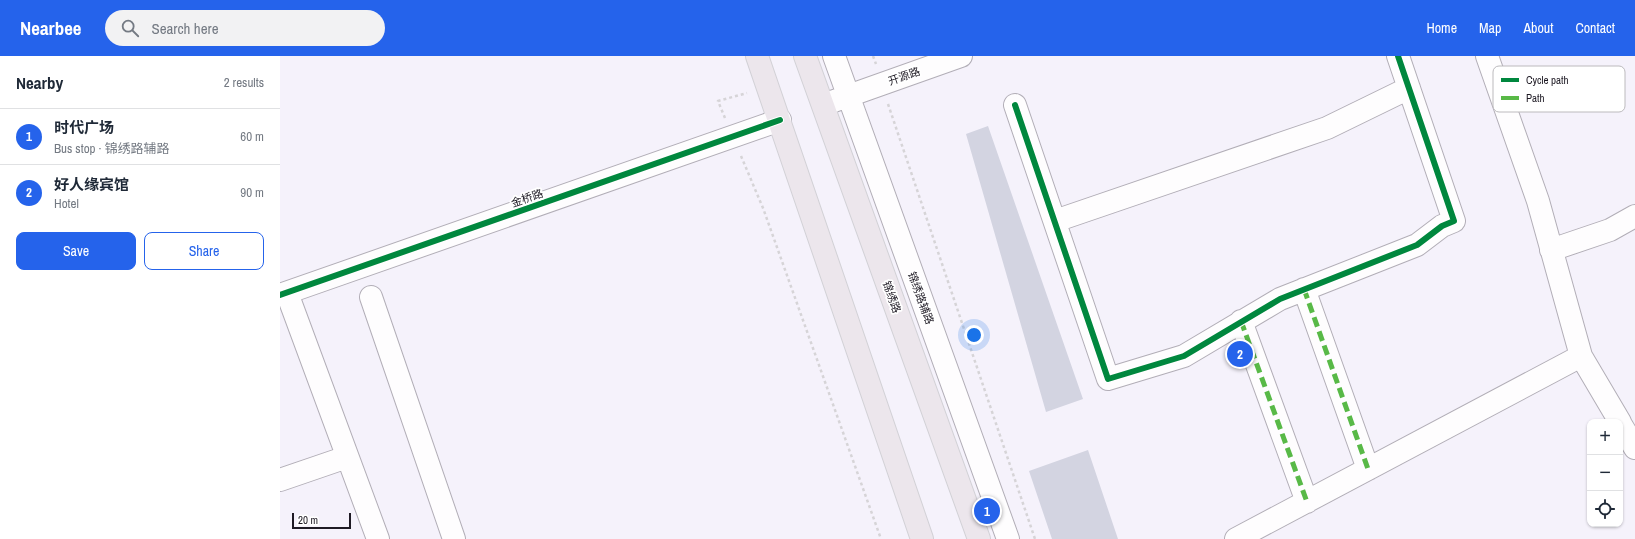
<!DOCTYPE html>
<html lang="en">
<head>
<meta charset="utf-8">
<style>
  body { margin:0; font-family:"Archivo Narrow","Noto Sans SC",sans-serif; background:#f2f2f3; color:#1f2937 }
  .controls { position:absolute; right:12px; bottom:12px; display:grid; overflow:hidden; border-radius:8px; box-shadow:0 1px 3px #0004 }
  .controls button { width:36px; height:36px; display:grid; place-items:center; padding:0; border:0; border-bottom:1px solid #e0e1e3; background:#fff; color:#1f2937; font:20px sans-serif }
  .scale { position:absolute; left:12px; bottom:10px; width:59px; box-sizing:border-box; padding-left:4px; border:2px solid #1e1a24; border-top:0; font-size:11px; line-height:14px; white-space:nowrap; color:#1e1a24; -webkit-text-stroke:3px #fff; paint-order:stroke }
  .you { position:absolute; left:694px; top:279px; width:14px; height:14px; margin:-10px; border:3px solid #fff; border-radius:50%; background:#1a73e8; box-shadow:0 0 0 6px #1a73e833 }
  .badge { display:grid; place-items:center; width:26px; height:26px; border-radius:50%; background:#2563eb; color:#fff; font-size:13px; font-weight:700 }
  .pin { position:absolute; translate:-50% -50%; border:2px solid #fff; box-shadow:0 1px 4px #0006 }
  .list { margin:0; padding:0; list-style:none }
  h2 { display:flex; justify-content:space-between; align-items:center; height:52px; margin:0; padding:0 16px; font-size:17px }
  h2 small { font-size:13px; font-weight:400; color:#747a83 }
  .list li { display:grid; grid-template-columns:26px 1fr auto; gap:12px; align-items:center; box-sizing:border-box; height:56px; padding:0 16px; border-top:1px solid #e0e1e3 }
  .list b { display:block; font-size:15px; white-space:nowrap }
  .list p { margin:0; font-size:13px; white-space:nowrap; color:#747a83 }
  .list em { font-size:13px; font-style:normal; color:#747a83 }
  .actions { display:flex; gap:8px; padding:12px 16px }
  .actions a { flex:1; padding:9px 0; border:1px solid #2563eb; border-radius:8px; text-align:center; font-size:14px; color:#2563eb }
  .actions .main { background:#2563eb; color:#fff }
  .icon { flex:none; width:22px; height:22px; fill:none; stroke:currentColor; stroke-width:2; stroke-linecap:round; stroke-linejoin:round }
  .map { position:relative; flex:none; width:1355px; height:483px; overflow:hidden }
  header { display:flex; align-items:center; gap:24px; box-sizing:border-box; height:56px; padding:0 20px; background:#2563eb; color:#fff }
  header strong { font-size:19px }
  nav { display:flex; gap:22px; margin-inline-start:auto; font-size:14px }
  .search { width:280px; height:36px; background:#f2f2f3; display:flex; align-items:center; gap:10px; box-sizing:border-box; padding:0 14px; border-radius:22px; color:#747a83; font-size:15px }
  main { display:flex }
  aside { flex:1; background:#fff }
  .map>svg:first-child { display:block }
  .building { fill:#d3d4e1 }
  .lines { fill:none; stroke-linecap:round; stroke-linejoin:round }
  .minor-casing { stroke:#b2aeb7; stroke-width:24 }
  .major-casing { stroke:#d2d1d6; stroke-width:24 }
  .path { stroke:#d6d4d7; stroke-width:2.5; stroke-dasharray:3 3; stroke-linecap:butt }
  .minor { stroke:#fefdfe; stroke-width:22 }
  .major { stroke:#ece6ec; stroke-width:22 }
  .quiet { stroke:#58b947; stroke-width:5; stroke-dasharray:10 5; stroke-linecap:butt }
  .cycleway-casing { stroke:#fff; stroke-width:8 }
  .cycleway { stroke:#00873e; stroke-width:6 }
  .labels { text-anchor:middle; dominant-baseline:central; stroke-width:3.5; stroke-linejoin:round; paint-order:stroke }
  .street-label { font-size:11px; fill:#1e1a24; stroke:#fff }
  .key { fill:#fff; stroke:#bcbabd; stroke-width:1 }
  .key-label { font-size:11px; fill:#1e1a24 }
</style>
</head>
<body>
<header>
<strong>Nearbee</strong>
<div class="search"><svg class="icon" aria-label="search" viewBox="0 0 24 24"><circle cx="10" cy="10" r="6"/><path d="M15 15l6 6"/></svg>Search here</div>
<nav><a>Home</a><a>Map</a><a>About</a><a>Contact</a></nav>
</header>
<main>
<aside>
<h2>Nearby<small>2 results</small></h2>
<ul class="list">
<li><span class="badge">1</span><div><b>时代广场</b><p>Bus stop · 锦绣路辅路</p></div><em>60 m</em></li>
<li><span class="badge">2</span><div><b>好人缘宾馆</b><p>Hotel</p></div><em>90 m</em></li>
</ul>
<div class="actions"><a class="main">Save</a><a>Share</a></div>
</aside>
<div class="map">
<svg width="1355" height="483" viewBox="0 0 1355 483">
  <rect width="100%" height="100%" fill="#f5f2fb"/>
  <path class="building" d="M708 70 803 343 766 356 686 78Z
    M808 394 838 483H772L749 415Z"/>
  <g class="lines">
    <defs>
      <path id="minor" d="M554 0 728 483
        M1207 0 1258 145 1301 300 1340 366
        M554 45 681 0
        M735 49 828 323 904 300 1000 243 1137 189 1162 170 1174 165 1118 0
        M775 165 1047 72 1129 32
        M1271 194 1330 174 1355 160
        M1024 233 1088 413
        M7 237 98 483
        M0 239 500 64
        M91 241 174 483
        M961 265 1027 446
        M1340 367 1355 392
        M0 424 67 401
        M956 483 1301 300"/>
      <path id="major" d="M477 0 642 483
        M525 0 699 483"/>
    </defs>
    <use href="#minor" class="minor-casing"/>
    <use href="#major" class="major-casing"/>
    <path class="path" d="M593 0 596 8
      M608 48 755 483
      M445 62 438 45 467 37
      M461 100 483 152 601 483"/>
    <use href="#minor" class="minor"/>
    <use href="#major" class="major"/>
    <path class="quiet" d="M1024 233 1088 413
      M961 265 1027 446"/>
    <defs>
      <path id="cycleway" d="M735 49 828 323 904 300 1000 243 1137 189 1162 170 1174 165 1118 0
        M0 239 500 64"/>
    </defs>
    <use href="#cycleway" class="cycleway-casing"/>
    <use href="#cycleway" class="cycleway"/>
  </g>
  <g class="labels">
    <g class="street-label">
      <text transform="translate(624 20) rotate(-19)">开源路</text>
      <text transform="translate(247 142) rotate(-19)">金桥路</text>
      <text transform="translate(612 241) rotate(70)">锦绣路</text>
      <text transform="translate(641 242) rotate(70)">锦绣路辅路</text>
    </g>
  </g>
  <rect x="1213" y="10" width="132" height="46" rx="6" class="key"/>
  <rect x="1221" y="22" width="18" height="4" fill="#00873e"/>
  <rect x="1221" y="40" width="18" height="4" fill="#58b947"/>
  <g class="key-label">
    <text x="1246" y="28">Cycle path</text>
    <text x="1246" y="46">Path</text>
  </g>
</svg>
<div class="controls">
<button>+</button>
<button>−</button>
<button><svg class="icon" aria-label="locate" viewBox="0 0 24 24"><circle cx="12" cy="12" r="6"/><path d="M12 2v4M12 18v4M2 12h4M18 12h4"/></svg></button>
</div>
<div class="scale">20 m</div>
<div class="you"></div>
<div class="pin badge" style="left:707px;top:455px">1</div>
<div class="pin badge" style="left:960px;top:298px">2</div>
</div>
</main>
</body>
</html>
